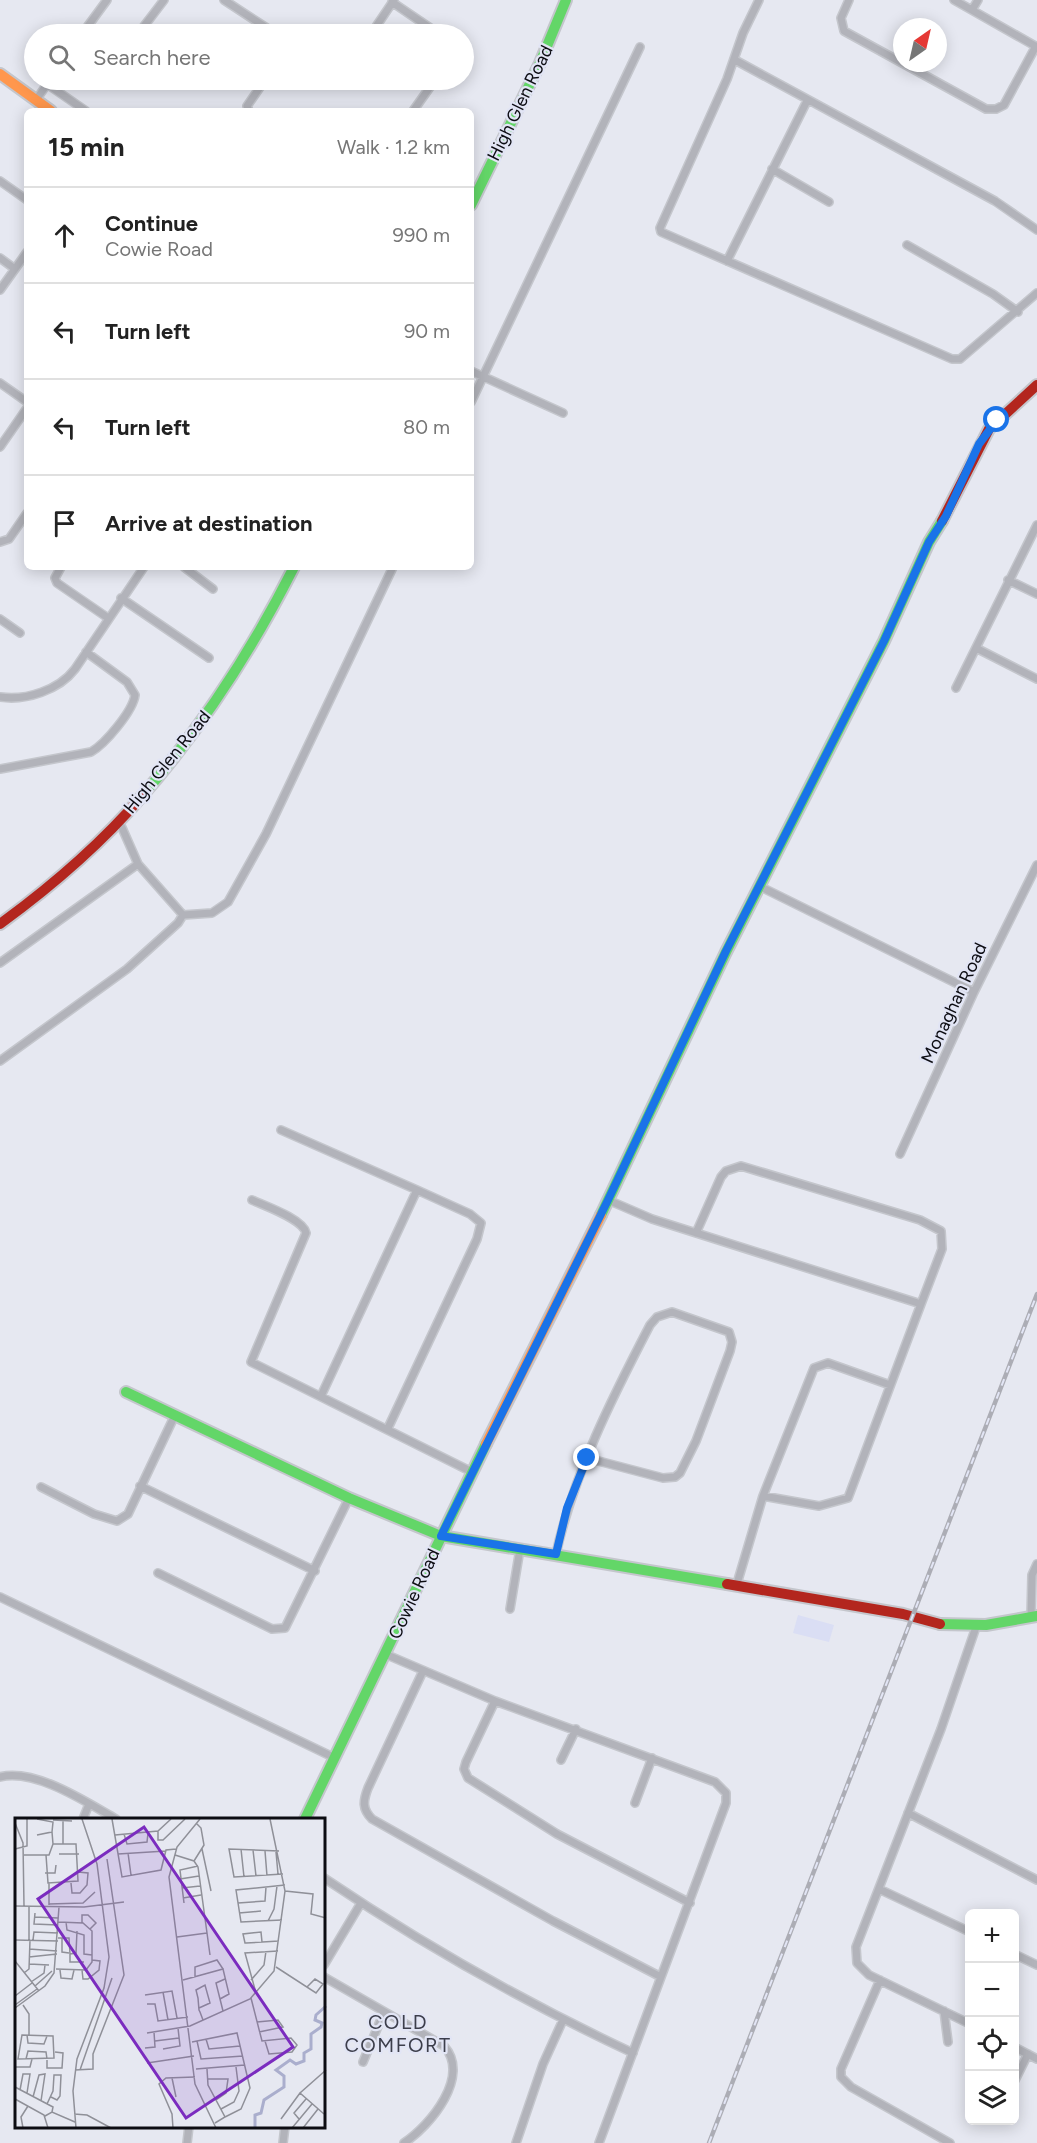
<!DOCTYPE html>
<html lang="en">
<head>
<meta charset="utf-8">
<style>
  body { margin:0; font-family:Figtree,sans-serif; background:#f2f2f2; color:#222 }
  .controls { position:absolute; right:18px; bottom:18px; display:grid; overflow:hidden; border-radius:9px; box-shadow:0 3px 15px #0003 }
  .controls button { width:54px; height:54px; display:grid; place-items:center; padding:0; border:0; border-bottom:2px solid #e0e0e0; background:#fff; color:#222; font:30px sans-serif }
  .compass { position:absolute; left:893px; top:18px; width:54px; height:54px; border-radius:50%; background:#fff; box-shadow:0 3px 15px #0003; rotate:34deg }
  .stop { position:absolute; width:18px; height:18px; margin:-14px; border:4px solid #1a73e8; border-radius:50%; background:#fff }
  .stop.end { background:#1a73e8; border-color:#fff; box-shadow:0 2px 6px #0008 }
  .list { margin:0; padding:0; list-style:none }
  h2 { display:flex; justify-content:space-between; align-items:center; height:78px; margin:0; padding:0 24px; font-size:26px }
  h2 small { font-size:20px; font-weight:400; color:#767676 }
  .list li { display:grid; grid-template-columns:39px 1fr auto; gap:18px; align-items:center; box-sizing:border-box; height:96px; padding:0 24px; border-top:2px solid #e0e0e0 }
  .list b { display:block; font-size:22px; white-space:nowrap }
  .list p { margin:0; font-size:20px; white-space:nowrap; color:#767676 }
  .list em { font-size:20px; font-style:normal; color:#767676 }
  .icon { flex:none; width:33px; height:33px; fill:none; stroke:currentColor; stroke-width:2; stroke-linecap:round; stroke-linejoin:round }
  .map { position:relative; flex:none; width:1037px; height:2143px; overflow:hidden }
  .search { position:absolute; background:#fff; box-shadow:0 3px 15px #0003; left:24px; top:24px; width:450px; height:66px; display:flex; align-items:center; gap:15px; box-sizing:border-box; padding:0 21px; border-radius:33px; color:#767676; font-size:22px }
  .panel { position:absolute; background:#fff; box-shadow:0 3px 15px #0003; left:24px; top:108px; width:450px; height:462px; border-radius:9px }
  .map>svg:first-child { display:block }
  .green { fill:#dadef4 }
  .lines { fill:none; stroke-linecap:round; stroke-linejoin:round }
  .street-casing { stroke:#c4c6cc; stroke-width:10 }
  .fast-casing { stroke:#c4c6cc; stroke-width:14 }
  .slow-casing { stroke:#c4c6cc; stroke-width:14 }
  .jam-casing { stroke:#c4c6cc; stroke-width:14 }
  .street { stroke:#b2b3ba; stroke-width:7 }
  .fast { stroke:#63d668; stroke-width:10 }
  .slow { stroke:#ff974d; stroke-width:10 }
  .jam { stroke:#b3261e; stroke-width:10 }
  .rail-casing { stroke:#acadb5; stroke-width:4.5 }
  .rail { stroke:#e2e5f5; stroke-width:2; stroke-dasharray:7; stroke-linecap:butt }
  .route { stroke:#1a73e8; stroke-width:8 }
  .labels { text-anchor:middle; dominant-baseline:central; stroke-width:4.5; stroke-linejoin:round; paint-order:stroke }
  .street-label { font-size:18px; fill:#0c0c12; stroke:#e2e5f5 }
  .neighbourhood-label { font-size:20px; letter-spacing:1.5px; fill:#3c3e4b; stroke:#e2e5f5 }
  .inset-river { fill:none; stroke:#aaaecd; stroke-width:3 }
  .inset-road { fill:none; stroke:#8f9098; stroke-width:1.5 }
  .view { fill:#7b2cbf; fill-opacity:0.15; stroke:#7b2cbf; stroke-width:3 }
  .inset-edge { fill:none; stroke:#0c0c12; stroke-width:3 }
</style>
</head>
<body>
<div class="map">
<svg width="1037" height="2143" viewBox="0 0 1037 2143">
  <rect width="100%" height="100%" fill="#e6e8f1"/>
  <path class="green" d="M798 1615 834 1625 829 1642 793 1633Z"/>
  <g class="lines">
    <defs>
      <path id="street" d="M224 0 276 34
        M759 0 743 33 727 79 660 228 661 232 952 359H960L1037 293
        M849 0 841 18 844 31 986 109H996L1004 105 1036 46
        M954 0 1037 47
        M392 2 439 34
        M972 10 978 0
        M82 34 107 0
        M138 34 164 0
        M371 34 394 0
        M735 60 995 201 1037 230
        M47 84 86 111
        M36 100 50 80
        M249 111 247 106 265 80
        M413 111 435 80
        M772 169 829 202
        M0 181 27 200
        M907 245 993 294 1018 312
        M0 258 15 269
        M727 261 807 101
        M0 290 27 252
        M471 371 563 413
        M0 383 27 402
        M471 402 640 47
        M0 447 27 408
        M0 542 9 539 27 513
        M61 567 55 578 57 583 108 618
        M184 567 213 589
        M1008 580 1037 594
        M121 598 209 658
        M0 619 20 633
        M976 648 1037 679
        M956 688 1037 525
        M0 697C26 701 59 690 75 669L144 567
        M0 769 91 752C105 744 133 711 135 695L127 682 86 652
        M119 821 138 864 183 915
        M759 886 974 992
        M183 915 212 913 228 902 266 834 393 567
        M0 963 138 864
        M0 1061 127 969 178 923 183 915
        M281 1130 417 1190 470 1214 481 1223 477 1239 388 1428
        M900 1154 974 992 1037 865
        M252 1200C265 1206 303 1219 306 1233L251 1362 472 1472
        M608 1200 652 1219 921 1304 848 1498 819 1506 763 1496
        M696 1233 721 1177 726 1171 741 1166 920 1220 941 1231 942 1249 921 1304
        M321 1396 417 1190
        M140 1486 315 1571
        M41 1487 94 1514 117 1521 128 1514 175 1415
        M556 1554C574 1473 612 1398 650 1325L657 1317 672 1312 729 1332 732 1342 730 1351 696 1441 680 1473 675 1477 663 1478 587 1458
        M158 1573 272 1629 285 1628 349 1498
        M736 1587 763 1496 814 1368 828 1363 890 1385
        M0 1597 335 1758
        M510 1609 520 1549
        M1031 1617 1032 1575 1037 1564
        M385 1654 495 1701 715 1782 726 1793V1803L599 2143
        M423 1671 368 1788C363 1801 362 1809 372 1819L553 1921 661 1977
        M495 1701 466 1762 464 1769 468 1778 557 1834 690 1903
        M561 1760 576 1729
        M0 1777C35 1768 86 1802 116 1819
        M635 1803 652 1758
        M908 1813 1037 1880
        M83 1819 89 1804
        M324 1878C422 1944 526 2003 633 2053
        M879 1889 970 1932
        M1014 1954 1037 1965
        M324 1965 361 1903
        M324 1977 444 2046C471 2076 431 2125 404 2143
        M880 1980 841 2069V2077L851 2087 950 2143
        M944 2011 948 2042
        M970 2024 869 1975 857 1963 856 1947 941 1729 976 1627
        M1014 2047 1037 2059
        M363 2062 384 2012
        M1014 2082 1028 2054
        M187 2143 189 2126
        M283 2143 285 2126
        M516 2143 543 2064 563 2020"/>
      <path id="fast" d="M471 205 540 63 566 0
        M142 796C203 726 252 650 294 567
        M601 1215 726 952 884 641 929 542 942 521
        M126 1392 349 1498 441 1536 727 1584
        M940 1624 986 1625 1037 1616
        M305 1819 486 1444"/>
      <path id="slow" d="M0 74 51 111
        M486 1444 601 1215"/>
      <path id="jam" d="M942 521 989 429 1037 385
        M0 924C52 886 100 845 142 796
        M727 1584 903 1614 940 1624"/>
    </defs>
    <use href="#street" class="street-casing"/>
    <use href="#fast" class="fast-casing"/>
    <use href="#slow" class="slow-casing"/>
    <use href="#jam" class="jam-casing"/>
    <use href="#street" class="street"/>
    <use href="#fast" class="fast"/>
    <use href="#slow" class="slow"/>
    <use href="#jam" class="jam"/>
    <defs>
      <path id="rail" d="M709 2143 1037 1294"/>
    </defs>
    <use href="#rail" class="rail-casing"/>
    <use href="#rail" class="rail"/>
  </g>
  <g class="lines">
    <path class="route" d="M587 1458 567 1508 556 1554 441 1536 608 1200 726 951 884 641 929 542 946 516 979 444 997 420"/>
  </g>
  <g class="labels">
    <g class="street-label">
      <text transform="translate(520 103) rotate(-64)">High Glen Road</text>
      <text transform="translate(167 762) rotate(-51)">High Glen Road</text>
      <text transform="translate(954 1003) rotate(-65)">Monaghan Road</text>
      <text transform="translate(414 1594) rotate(-65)">Cowie Road</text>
    </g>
    <g class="neighbourhood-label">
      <text x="398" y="2022">COLD<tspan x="398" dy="23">COMFORT</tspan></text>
    </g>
  </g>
  <g transform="translate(15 1818)">
    <rect width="310" height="310" fill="#e6e8f1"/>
    <path class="inset-river" d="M240 310V297L246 295 249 282 269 269V258L261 252 275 242 281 246 289 243V235L296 231V216L306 209 307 205 300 202 301 197 311 188"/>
    <path class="inset-road" d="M22 1 38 4 37 14M97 1 107 59 146 52 151 32 161 31M185 1 162 29 154 59 180 266 201 310M38 2 57 3M48 2V26M0 5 8 25 9 88M143 13V22H148L170 1M109 16 112 26 132 24 133 15M22 17 37 14 38 26M100 17 143 13 156 1M0 31 12 28V1M187 31 196 73M226 31 229 59M238 32 241 58M250 33 252 58M264 33 214 31 219 59 268 56M261 34 263 56M113 35 116 57M44 36H64M103 36 151 33M9 37H34L38 26H61L63 63 33 65 31 37M160 37 179 43 183 49 195 137M179 43 189 27 186 10 182 6M30 55H40L41 47M165 61 184 58M56 65 57 75H65L72 67 73 55 63 54M167 70 185 68M270 73 298 76 296 96 311 100M168 80 186 77M169 85 165 52 183 48M223 85 250 83 251 69M34 86 68 85 80 74M34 87V65M0 88 69 89 109 84M20 95 19 106 43 107M224 95 246 93M20 99 43 100M267 102 226 104 221 72 270 67M253 103 259 91 262 68M51 104 52 112 69 117V136L77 137M67 105V97H73L81 105 75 111M62 113 61 135 55 136V144H69M162 119 192 115M43 120H54L55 136M47 120V134L54 135M0 122 43 123M14 122V88M18 122 19 114 43 115M247 124 246 114 228 116 230 125H231L264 123M14 131 42 133M14 139 42 136M0 143 24 173M14 146 34 147M261 149 301 175 308 166 300 161 292 169M41 151 71 152 77 144V113L68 105 43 104M45 152 46 160 57 161 59 152M67 152 68 161H73L84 152 85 143 77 142M9 155 14 151 15 122M180 159V149L202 142 208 151M168 162 208 151 214 176 205 181M236 162 249 147 251 133M16 164 29 155 30 147M20 168 37 153M148 174 153 202M241 175 230 135 263 133M130 177 157 173 162 200M0 178 17 165M236 180 247 223 276 220 282 227 277 234 254 236 250 223M132 186H140L143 203 173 199M0 187 22 171M8 187 14 196V217M0 190 30 168 39 155 44 89M184 190 195 185 190 167 181 172 183 180 184 192 185 194 188 202M208 193 201 165 210 161M242 204 263 202 268 209 244 214M132 215 175 208 235 181 259 153 270 73 255 1M7 217 38 218 39 240 3 241ZM12 217 13 225 29 226 32 218M191 221 194 231 225 228M140 223 164 220M182 223 186 241 228 238M177 224 222 215 235 270 226 291 210 299M130 230 140 229 139 214M148 231 165 228 163 210M11 241 13 233 31 234 32 241M32 242V250H47L48 235 40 234M132 245 179 238M0 249H15L17 241M181 251 230 247M192 251 193 267 210 299 200 305M60 252 78 251V236L109 157 92 41M65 252 97 160M157 260 161 279M192 261H213L211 275 201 282M0 269 38 289 37 294M5 272 8 256H15L12 275M18 279 24 257 30 256 26 283M0 281 29 297 33 310M32 286 38 273 39 257H46L45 278 42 282 36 279M206 291 219 284 224 273 221 249M59 296 72 297 96 310M309 296 285 275 311 252M30 298 37 294 60 304M266 301 285 275M284 301 279 295 291 281M8 310 6 299 13 288M61 310 58 273 62 241 89 170 94 139 82 46 67 1M158 310 157 296 144 266 151 260 180 259M277 310 297 286M288 310 303 291"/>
    <path class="view" d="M129 9 278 229 171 300 23 81Z"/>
    <rect width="310" height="310" class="inset-edge"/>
  </g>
</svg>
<div class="controls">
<button>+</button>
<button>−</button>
<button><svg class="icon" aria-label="locate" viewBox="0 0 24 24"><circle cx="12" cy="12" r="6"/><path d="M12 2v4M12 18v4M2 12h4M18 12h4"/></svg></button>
<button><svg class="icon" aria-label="layers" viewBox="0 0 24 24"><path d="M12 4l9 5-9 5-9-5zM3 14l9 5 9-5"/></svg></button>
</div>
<svg class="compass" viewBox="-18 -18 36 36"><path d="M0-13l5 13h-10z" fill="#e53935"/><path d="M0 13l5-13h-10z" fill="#767676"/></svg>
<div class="stop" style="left:997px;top:420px"></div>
<div class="stop end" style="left:587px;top:1458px"></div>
<div class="search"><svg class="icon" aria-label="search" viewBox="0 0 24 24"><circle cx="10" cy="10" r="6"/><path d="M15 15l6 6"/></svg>Search here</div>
<section class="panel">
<h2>15 min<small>Walk · 1.2 km</small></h2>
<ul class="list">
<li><svg class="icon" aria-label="ahead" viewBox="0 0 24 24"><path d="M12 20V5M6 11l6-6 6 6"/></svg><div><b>Continue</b><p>Cowie Road</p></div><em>990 m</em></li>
<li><svg class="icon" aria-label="left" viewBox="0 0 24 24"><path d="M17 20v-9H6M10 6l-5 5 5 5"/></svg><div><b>Turn left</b></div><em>90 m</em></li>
<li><svg class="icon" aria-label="left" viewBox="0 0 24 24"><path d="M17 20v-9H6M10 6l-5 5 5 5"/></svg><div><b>Turn left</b></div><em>80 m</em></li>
<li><svg class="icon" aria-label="arrive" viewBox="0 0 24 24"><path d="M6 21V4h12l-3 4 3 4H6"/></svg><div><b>Arrive at destination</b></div></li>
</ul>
</section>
</div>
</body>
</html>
